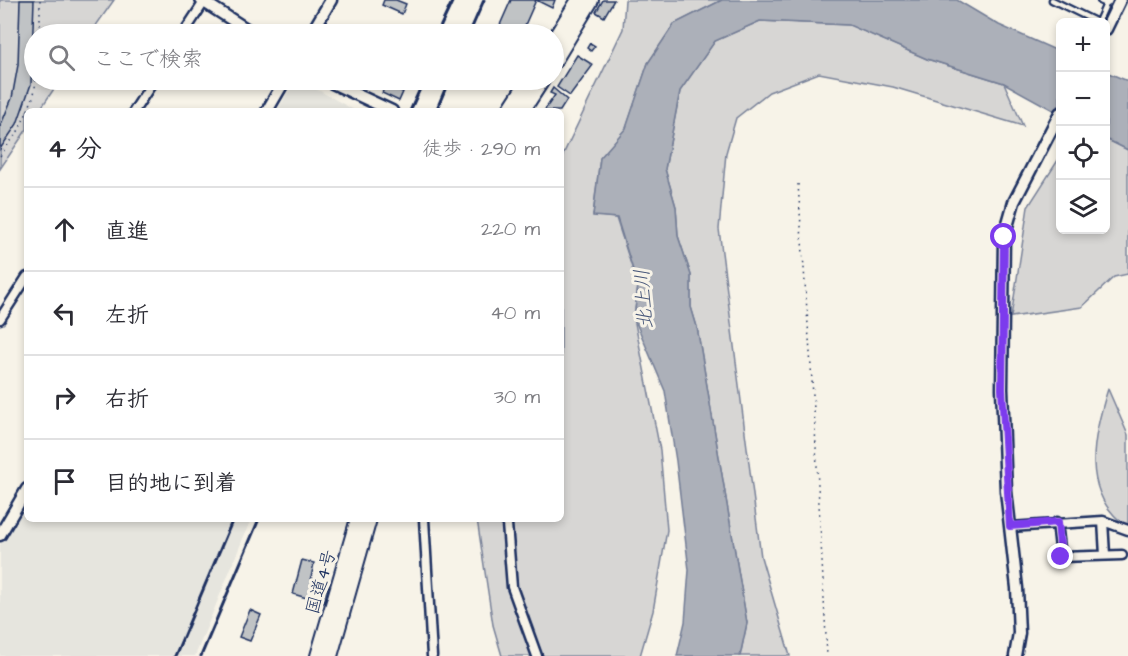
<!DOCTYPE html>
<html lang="ja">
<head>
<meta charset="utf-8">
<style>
  body { margin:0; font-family:"Architects Daughter","Klee One",sans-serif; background:#f2f2f3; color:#2b2b33 }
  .controls { position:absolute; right:18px; top:18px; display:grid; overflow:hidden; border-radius:9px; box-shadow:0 3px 9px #0003 }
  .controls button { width:54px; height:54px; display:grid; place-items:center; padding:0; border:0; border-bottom:2px solid #e1e1e2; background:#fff; color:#2b2b33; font:30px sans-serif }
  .stop { position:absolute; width:18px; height:18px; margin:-14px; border:4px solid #7c3aed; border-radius:50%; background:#fff }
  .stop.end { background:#7c3aed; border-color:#fff; box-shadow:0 2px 6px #0008 }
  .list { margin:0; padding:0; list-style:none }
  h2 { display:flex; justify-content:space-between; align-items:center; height:78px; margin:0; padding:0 24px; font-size:26px }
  h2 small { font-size:20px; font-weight:400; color:#7c7c81 }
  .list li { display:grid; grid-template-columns:39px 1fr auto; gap:18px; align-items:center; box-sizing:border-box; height:84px; padding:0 24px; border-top:2px solid #e1e1e2 }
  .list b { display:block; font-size:22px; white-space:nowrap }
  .list em { font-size:20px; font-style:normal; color:#7c7c81 }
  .icon { flex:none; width:33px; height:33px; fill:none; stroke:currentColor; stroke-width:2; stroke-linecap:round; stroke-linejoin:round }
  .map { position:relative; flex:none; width:1128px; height:656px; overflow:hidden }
  .search { position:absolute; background:#fff; box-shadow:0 3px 9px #0003; left:24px; top:24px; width:540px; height:66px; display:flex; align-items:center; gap:15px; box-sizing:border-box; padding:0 21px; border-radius:33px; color:#7c7c81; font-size:22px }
  .panel { position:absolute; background:#fff; box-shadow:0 3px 9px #0003; left:24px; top:108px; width:540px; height:414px; border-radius:9px }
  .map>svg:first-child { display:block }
  .built { fill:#e6e5de }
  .green { fill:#d7d6d4; stroke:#798299; stroke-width:1.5 }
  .water { fill:#acb0b9; stroke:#727c95; stroke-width:1.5 }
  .building { fill:#c0c3c5; stroke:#1b2f5e; stroke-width:1.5 }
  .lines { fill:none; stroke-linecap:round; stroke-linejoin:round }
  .service-casing { stroke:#1b2f5e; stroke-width:9 }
  .minor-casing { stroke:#1b2f5e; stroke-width:13 }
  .tertiary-casing { stroke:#1b2f5e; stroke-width:15 }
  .trunk-casing { stroke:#1b2f5e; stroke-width:18 }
  .path { stroke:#1b2f5e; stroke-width:1.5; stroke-dasharray:1.5 4.5; stroke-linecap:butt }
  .service { stroke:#f7f3e8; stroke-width:4.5 }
  .minor { stroke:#f7f3e8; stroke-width:8 }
  .tertiary { stroke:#f7f3e8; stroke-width:10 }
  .trunk { stroke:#f7f3e8; stroke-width:14 }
  .rail { stroke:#1b2f5e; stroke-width:3 }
  .route { stroke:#7c3aed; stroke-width:8 }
  .labels { text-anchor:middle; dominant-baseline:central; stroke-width:6; stroke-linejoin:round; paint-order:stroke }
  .street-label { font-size:18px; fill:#1b2f5e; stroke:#f7f3e8 }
  .water-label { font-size:20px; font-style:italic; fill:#465679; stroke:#f7f3e8 }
</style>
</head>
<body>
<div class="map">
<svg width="1128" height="656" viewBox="0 0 1128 656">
  <rect width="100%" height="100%" fill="#f7f3e8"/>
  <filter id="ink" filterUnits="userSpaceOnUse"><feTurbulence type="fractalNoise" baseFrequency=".0167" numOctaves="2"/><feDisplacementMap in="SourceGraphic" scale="12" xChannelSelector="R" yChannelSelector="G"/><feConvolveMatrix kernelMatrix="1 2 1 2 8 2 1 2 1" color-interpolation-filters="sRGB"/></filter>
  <g filter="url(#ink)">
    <path class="built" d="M295 80H300L356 111H277Z
      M27 504V519H251L195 656H0V545Z"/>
    <path class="green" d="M0 0H114L90 34H34V80H60L39 111H27V129L0 169Z
      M625 0H722L674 24 648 63 626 129 600 158 593 215 616 218 638 286 634 318 660 450 667 530 653 611 640 656H502L493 625 477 519H561V159L623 29Z
      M760 21 850 25 927 59 1004 83 1023 126 893 87 819 73 769 92 736 118 726 153 719 229 761 557 790 656H740L747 623 697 327 691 307V275L678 236 676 207 665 169 680 91 715 41Z
      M1106 139 1128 150V274L1114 277 1082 307 1011 317 1028 207 1060 157V230H1106Z
      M1108 389 1128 435V527C1079 494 1093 436 1108 389Z"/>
    <path class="water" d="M722 0H957L999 25 1060 52V114L1004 83 927 59 849 25 760 21 715 41 680 91 665 169 676 207 678 236 691 275V307L697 327 747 623 740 656H677L685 622 689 570 676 461 665 391 634 318 638 286 617 218 593 216 600 158 626 128 648 63 674 24Z
      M1106 72 1128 81V150L1106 139Z"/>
    <path class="building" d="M20 0H34L31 84 17 124 0 149V127L12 98 18 65Z
      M384 0H396L406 4 402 14 382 5Z
      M511 0H555L552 8 536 0 521 34H496Z
      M603 0H614L604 17 596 12Z
      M590 43 595 46 591 51 587 48Z
      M577 55 593 65 570 96 557 87Z
      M386 84 403 92 399 101 382 93Z
      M553 88 567 100 560 111H544L555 95 550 93Z
      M302 560 314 563 311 578 329 584 324 603 293 594Z
      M250 610 261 615 250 641 239 637Z"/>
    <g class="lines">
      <defs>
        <path id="service" d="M1052 0 1097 22
          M1098 22 1107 2"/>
        <path id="minor" d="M1102 0 1107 2 1108 0
          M183 34 204 2
          M134 111 154 80
          M0 319 27 277
          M424 519 432 656
          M1103 521 1105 555
          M1057 522 1061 557 1122 555
          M507 524 512 587 537 656
          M1010 527 1103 521 1128 530"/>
        <path id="tertiary" d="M201 0 254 34
          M1106 29 1120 0
          M311 34 331 0
          M326 80 392 111
          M267 111 285 80
          M0 535 27 489
          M1015 656 1019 633 1017 588 1006 491 1002 389 1004 237 1014 202 1060 113"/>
        <path id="trunk" d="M554 40 579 0
          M554 61 591 0
          M509 111 529 80
          M522 111 542 80
          M318 656 358 519
          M330 656 369 519"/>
      </defs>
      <use href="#service" class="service-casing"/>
      <use href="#minor" class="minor-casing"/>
      <use href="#tertiary" class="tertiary-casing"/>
      <use href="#trunk" class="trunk-casing"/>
      <path class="path" d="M40 0V34
        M28 110 34 95 36 80
        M0 156 19 130 27 112
        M798 184 814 409 827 656"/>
      <use href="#service" class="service"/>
      <use href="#minor" class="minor"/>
      <use href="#tertiary" class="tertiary"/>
      <use href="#trunk" class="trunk"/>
      <path class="rail" d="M437 34 453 0
        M469 34 484 0
        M410 111 424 80
        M436 111 449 80
        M175 656 233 519
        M201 656 259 519"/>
    </g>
  </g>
  <g class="lines" filter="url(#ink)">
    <path class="route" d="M1004 237 1002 389 1010 526 1058 522 1061 557"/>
  </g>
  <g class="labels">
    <g class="street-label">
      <text transform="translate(321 582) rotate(-74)">国道4号</text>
    </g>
    <g class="water-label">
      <text transform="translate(644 299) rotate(-94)">北上川</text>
    </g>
  </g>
</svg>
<div class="controls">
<button>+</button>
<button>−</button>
<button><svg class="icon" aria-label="locate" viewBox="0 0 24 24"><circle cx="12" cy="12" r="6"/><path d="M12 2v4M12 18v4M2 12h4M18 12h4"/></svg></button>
<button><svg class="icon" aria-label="layers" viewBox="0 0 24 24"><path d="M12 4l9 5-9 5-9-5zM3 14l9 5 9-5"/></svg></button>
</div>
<div class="stop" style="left:1004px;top:237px"></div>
<div class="stop end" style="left:1061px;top:557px"></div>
<div class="search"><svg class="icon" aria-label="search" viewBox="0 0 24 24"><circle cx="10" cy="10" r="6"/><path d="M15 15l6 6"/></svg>ここで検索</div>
<section class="panel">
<h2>4 分<small>徒歩 · 290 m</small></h2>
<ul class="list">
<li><svg class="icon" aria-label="ahead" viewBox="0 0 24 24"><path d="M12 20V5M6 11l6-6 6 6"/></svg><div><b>直進</b></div><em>220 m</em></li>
<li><svg class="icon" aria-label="left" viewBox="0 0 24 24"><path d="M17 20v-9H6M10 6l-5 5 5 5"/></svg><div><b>左折</b></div><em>40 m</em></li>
<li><svg class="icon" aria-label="right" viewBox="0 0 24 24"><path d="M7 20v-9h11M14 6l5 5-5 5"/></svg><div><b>右折</b></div><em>30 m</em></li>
<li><svg class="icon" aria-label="arrive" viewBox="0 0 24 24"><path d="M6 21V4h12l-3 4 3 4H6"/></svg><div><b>目的地に到着</b></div></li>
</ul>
</section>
</div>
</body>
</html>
